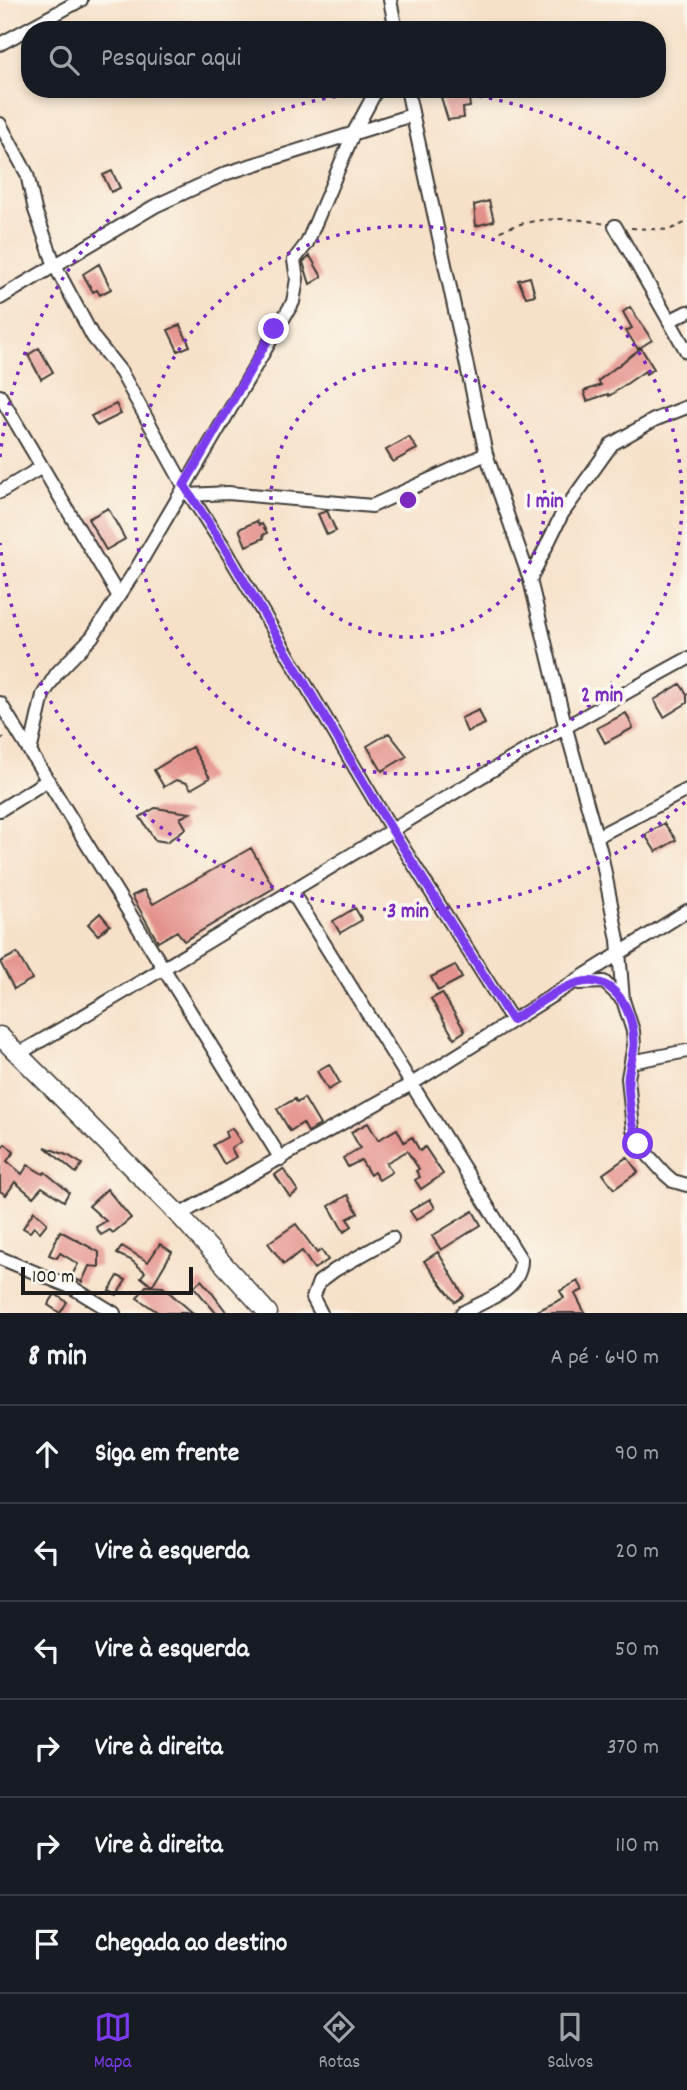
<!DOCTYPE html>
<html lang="pt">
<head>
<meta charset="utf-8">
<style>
  body { margin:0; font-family:Dekko,sans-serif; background:#242831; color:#f1f3f6 }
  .scale { position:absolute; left:21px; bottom:18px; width:172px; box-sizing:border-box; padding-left:7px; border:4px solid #1c1c1c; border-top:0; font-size:19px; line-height:24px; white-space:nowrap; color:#1c1c1c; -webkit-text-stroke:5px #fbf7ec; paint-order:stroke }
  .stop { position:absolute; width:21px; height:21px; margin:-16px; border:5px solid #7c3aed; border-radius:50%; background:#fff }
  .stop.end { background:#7c3aed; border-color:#fff; box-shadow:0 2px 7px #0008 }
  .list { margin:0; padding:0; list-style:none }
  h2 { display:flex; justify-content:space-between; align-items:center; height:91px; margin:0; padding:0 28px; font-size:30px }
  h2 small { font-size:23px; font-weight:400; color:#9ea1a6 }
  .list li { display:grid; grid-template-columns:46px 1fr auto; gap:21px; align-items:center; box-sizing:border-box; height:98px; padding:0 28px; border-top:2px solid #363941 }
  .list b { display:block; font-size:26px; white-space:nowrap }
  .list em { font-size:23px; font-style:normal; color:#9ea1a6 }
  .icon { flex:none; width:38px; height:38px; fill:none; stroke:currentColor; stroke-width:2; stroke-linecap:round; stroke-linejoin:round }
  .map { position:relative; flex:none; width:687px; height:1313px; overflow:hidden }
  .search { position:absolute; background:#171b24; box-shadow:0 4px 10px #0003; left:21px; right:21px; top:21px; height:77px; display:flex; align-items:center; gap:18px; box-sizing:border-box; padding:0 24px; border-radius:28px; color:#9ea1a6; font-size:26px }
  .sheet { height:679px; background:#171b24 }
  nav { display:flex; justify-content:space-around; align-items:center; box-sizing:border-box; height:98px; border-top:2px solid #363941; background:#171b24; font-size:19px; color:#9ea1a6 }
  nav a { display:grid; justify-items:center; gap:4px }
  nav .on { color:#7c3aed }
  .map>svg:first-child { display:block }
  .building { fill:#e4908a }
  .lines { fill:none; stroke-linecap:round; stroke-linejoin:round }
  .minor-casing { stroke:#3d3936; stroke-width:16 }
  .secondary-casing { stroke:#3d3936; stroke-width:21 }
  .path { stroke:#3d3936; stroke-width:2; stroke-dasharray:5 5; stroke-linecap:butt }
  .minor { stroke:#fff; stroke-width:12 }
  .secondary { stroke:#fff; stroke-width:18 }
  .route { stroke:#7c3aed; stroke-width:9 }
  .ring { fill:none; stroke:#7b2cbf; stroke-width:3.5; stroke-dasharray:3.5 7 }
  .centre { fill:#7b2cbf; stroke:#fbf7ec; stroke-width:3.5 }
  .ring-label { font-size:21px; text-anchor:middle; font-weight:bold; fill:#7b2cbf; stroke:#fbf7ec; stroke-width:7; stroke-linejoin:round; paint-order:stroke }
</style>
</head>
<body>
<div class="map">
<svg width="687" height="1313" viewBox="0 0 687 1313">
  <rect width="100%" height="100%" fill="#fbf7ec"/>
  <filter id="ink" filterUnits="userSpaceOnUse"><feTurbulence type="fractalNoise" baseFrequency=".0143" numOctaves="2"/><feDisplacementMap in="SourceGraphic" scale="14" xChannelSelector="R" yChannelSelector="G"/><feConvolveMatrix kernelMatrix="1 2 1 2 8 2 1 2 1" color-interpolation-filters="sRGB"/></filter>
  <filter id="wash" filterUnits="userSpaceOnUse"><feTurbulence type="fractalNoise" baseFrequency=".00686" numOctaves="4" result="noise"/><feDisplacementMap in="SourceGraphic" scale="28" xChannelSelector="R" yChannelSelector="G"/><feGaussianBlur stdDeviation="1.57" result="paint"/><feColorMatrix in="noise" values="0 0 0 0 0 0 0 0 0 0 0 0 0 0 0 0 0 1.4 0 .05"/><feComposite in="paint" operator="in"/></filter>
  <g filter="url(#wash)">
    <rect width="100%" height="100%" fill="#f6e0c7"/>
    <g id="blocks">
      <path class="building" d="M445 89H468L470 107 463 108 464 118 448 120 441 97H446Z
        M112 171 120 188 111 192 103 175Z
        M489 201 494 221 476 226 474 205Z
        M310 256 322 277 310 284 303 262Z
        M99 264 111 289 100 295 97 290 93 292 83 274Z
        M530 277 535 295 526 297 518 280Z
        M630 307 652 340 638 349 626 331 632 328 623 312Z
        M180 325 190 346 178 351 168 330Z
        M39 348 53 372 41 379 28 355Z
        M641 348 654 369 646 374 645 371 609 396 608 394 587 401 584 391 601 385 598 381Z
        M116 404 121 414 97 426 91 416Z
        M409 437 417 449 393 462 386 450Z
        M108 508 125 539 106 550 88 519Z
        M327 511 336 531 327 535 318 514Z
        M257 521 259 525 262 524 267 533 263 535 264 538 246 546 239 529Z
        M680 684 687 694V703L664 717 654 700Z
        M479 710 485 724 467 732 461 718Z
        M626 713 633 728 605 743 597 728Z
        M389 733 407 756 382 771 367 746Z
        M192 747 210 778 191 789 187 783 176 780 164 787 154 770Z
        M155 808 190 813 180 818 186 828 167 842 155 840 140 817Z
        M664 823 676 840 656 852 645 835Z
        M251 848 274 888 184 941 177 931 158 942 132 896 144 890 153 904Z
        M355 908 362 920 340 933 333 921Z
        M100 913 110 925 98 935 88 924Z
        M17 953 32 979 14 989 0 962Z
        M455 965 462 978 438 991 431 977Z
        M442 993 465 1031 454 1038 431 999Z
        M329 1064 340 1083 328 1090 317 1071Z
        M304 1098 320 1125 308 1132 303 1123 290 1131 277 1109 295 1099 297 1103Z
        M368 1123 378 1140 397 1129 404 1142 412 1137 420 1151 425 1147 443 1174 421 1189 415 1180 420 1177 416 1171 419 1169 407 1151 386 1163 392 1172 379 1180 374 1172 370 1175 361 1160 348 1167 343 1158 360 1148 351 1132Z
        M232 1128 241 1142 231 1148 236 1157 224 1164 213 1145 227 1137 225 1132Z
        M5 1144 14 1152 7 1161 22 1174 28 1165 43 1174 45 1172 69 1192 64 1201 42 1187 33 1197 15 1182 6 1195 0 1191V1150Z
        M45 1147 69 1156 82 1164 76 1173Z
        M627 1157 638 1172 614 1189 603 1174Z
        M283 1169 298 1191 290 1197 275 1175Z
        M107 1189 131 1218 113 1233 110 1230 101 1235 96 1227 106 1221 89 1206Z
        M348 1195 358 1213 347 1219 352 1226 344 1232 329 1206Z
        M430 1199 435 1208 416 1220 410 1211Z
        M34 1211 47 1223 40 1232 34 1227 30 1232 23 1228Z
        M473 1211 481 1225 441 1250 432 1236Z
        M296 1224 317 1253 321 1250 328 1260 314 1269 302 1251 284 1264 268 1243Z
        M60 1231 99 1252V1267L89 1266 82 1282 71 1277 78 1264 60 1253 57 1258 49 1255Z
        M160 1244 172 1252 152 1286 141 1277 145 1272 131 1260 117 1254 122 1246 148 1262Z
        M438 1252 464 1296 455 1302 424 1261Z
        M118 1276 126 1280 117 1295 109 1291Z
        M201 1280 209 1289 227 1313H216L194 1287Z
        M578 1281 583 1290 575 1294 585 1313H533L564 1298 560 1291Z
        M146 1286 163 1287 193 1313H159L137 1298Z
        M55 1294 67 1302 60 1313 48 1305Z"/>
    </g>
  </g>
  <g filter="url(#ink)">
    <use href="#blocks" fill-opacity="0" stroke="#3d3936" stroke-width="2"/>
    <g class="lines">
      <defs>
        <path id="minor" d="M390 0 396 30
          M0 44 81 0
          M407 89 486 454 530 580 565 725 601 853 618 940 623 1000 633 1031 634 1045 628 1078 633 1129 638 1144 665 1174 673 1181 687 1185
          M0 124 27 174 35 210 55 266 93 337 121 372 184 486 224 547 392 830 512 1020
          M615 226 687 352
          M0 298 155 206 227 173 412 115
          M669 321 687 312
          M0 396 118 595
          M0 492 42 467
          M189 495 228 493 372 506 486 454
          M530 580 562 514 612 444 654 420 687 407
          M0 703 281 1159
          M30 752 43 695 57 673 92 637 137 568 293 302 297 279 294 260 307 243 354 132 377 89
          M0 810 48 780
          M596 837 687 790
          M292 892 521 1260C521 1290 486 1300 462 1313
          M579 983 604 982 623 1000
          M18 1054C243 925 459 783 687 659
          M631 1062 687 1051
          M179 1215 413 1083 687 911
          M0 1258 73 1288 114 1313
          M321 1313 313 1298 319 1282 335 1270 392 1238"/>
        <path id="secondary" d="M0 1036 179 1215 268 1313"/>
      </defs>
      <use href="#minor" class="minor-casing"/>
      <use href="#secondary" class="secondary-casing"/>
      <path class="path" d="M631 228 669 230 687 222
        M500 231C534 217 568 216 605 224
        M0 740 7 735"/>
      <use href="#minor" class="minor"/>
      <use href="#secondary" class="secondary"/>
    </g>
  </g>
  <g class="lines" filter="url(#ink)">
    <path class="route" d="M274 329 184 485 224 547 392 830 512 1020C532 1008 555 990 578 983 614 973 634 1011 634 1043 634 1056 628 1068 628 1081 629 1102 631 1124 638 1144"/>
  </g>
  <g class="ring">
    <circle cx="408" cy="500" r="137"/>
    <circle cx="408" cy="500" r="274"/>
    <path d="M685 802A410 410 0 0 1 0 543M0 457A410 410 0 0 1 685 198"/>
  </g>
  <circle cx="408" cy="500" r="10" class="centre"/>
  <g class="ring-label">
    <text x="545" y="507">1 min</text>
    <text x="602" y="701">2 min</text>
    <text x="408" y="917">3 min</text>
  </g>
</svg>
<div class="scale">100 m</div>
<div class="stop" style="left:638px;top:1144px"></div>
<div class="stop end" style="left:274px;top:329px"></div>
<div class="search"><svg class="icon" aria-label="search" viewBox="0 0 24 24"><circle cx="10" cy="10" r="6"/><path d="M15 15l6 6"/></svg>Pesquisar aqui</div>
</div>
<section class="sheet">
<h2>8 min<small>A pé · 640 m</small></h2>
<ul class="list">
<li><svg class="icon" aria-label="ahead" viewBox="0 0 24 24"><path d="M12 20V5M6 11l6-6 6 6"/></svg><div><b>Siga em frente</b></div><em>90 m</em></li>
<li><svg class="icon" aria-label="left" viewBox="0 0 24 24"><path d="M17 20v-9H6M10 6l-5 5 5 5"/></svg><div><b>Vire à esquerda</b></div><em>20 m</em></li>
<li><svg class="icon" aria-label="left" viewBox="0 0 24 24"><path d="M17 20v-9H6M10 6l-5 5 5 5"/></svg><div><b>Vire à esquerda</b></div><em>50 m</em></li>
<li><svg class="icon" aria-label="right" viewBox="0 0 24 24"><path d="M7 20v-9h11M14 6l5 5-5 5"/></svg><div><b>Vire à direita</b></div><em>370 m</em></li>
<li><svg class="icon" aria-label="right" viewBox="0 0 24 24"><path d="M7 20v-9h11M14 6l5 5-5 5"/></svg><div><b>Vire à direita</b></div><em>110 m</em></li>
<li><svg class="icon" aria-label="arrive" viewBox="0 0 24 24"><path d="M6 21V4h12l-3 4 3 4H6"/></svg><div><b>Chegada ao destino</b></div></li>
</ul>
</section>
<nav>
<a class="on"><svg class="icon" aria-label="map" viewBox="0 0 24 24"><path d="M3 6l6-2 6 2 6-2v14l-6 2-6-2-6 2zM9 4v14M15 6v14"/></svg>Mapa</a>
<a><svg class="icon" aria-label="directions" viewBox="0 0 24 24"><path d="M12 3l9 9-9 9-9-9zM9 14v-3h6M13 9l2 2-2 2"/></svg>Rotas</a>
<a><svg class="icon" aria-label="saved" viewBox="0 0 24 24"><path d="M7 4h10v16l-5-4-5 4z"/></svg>Salvos</a>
</nav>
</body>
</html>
